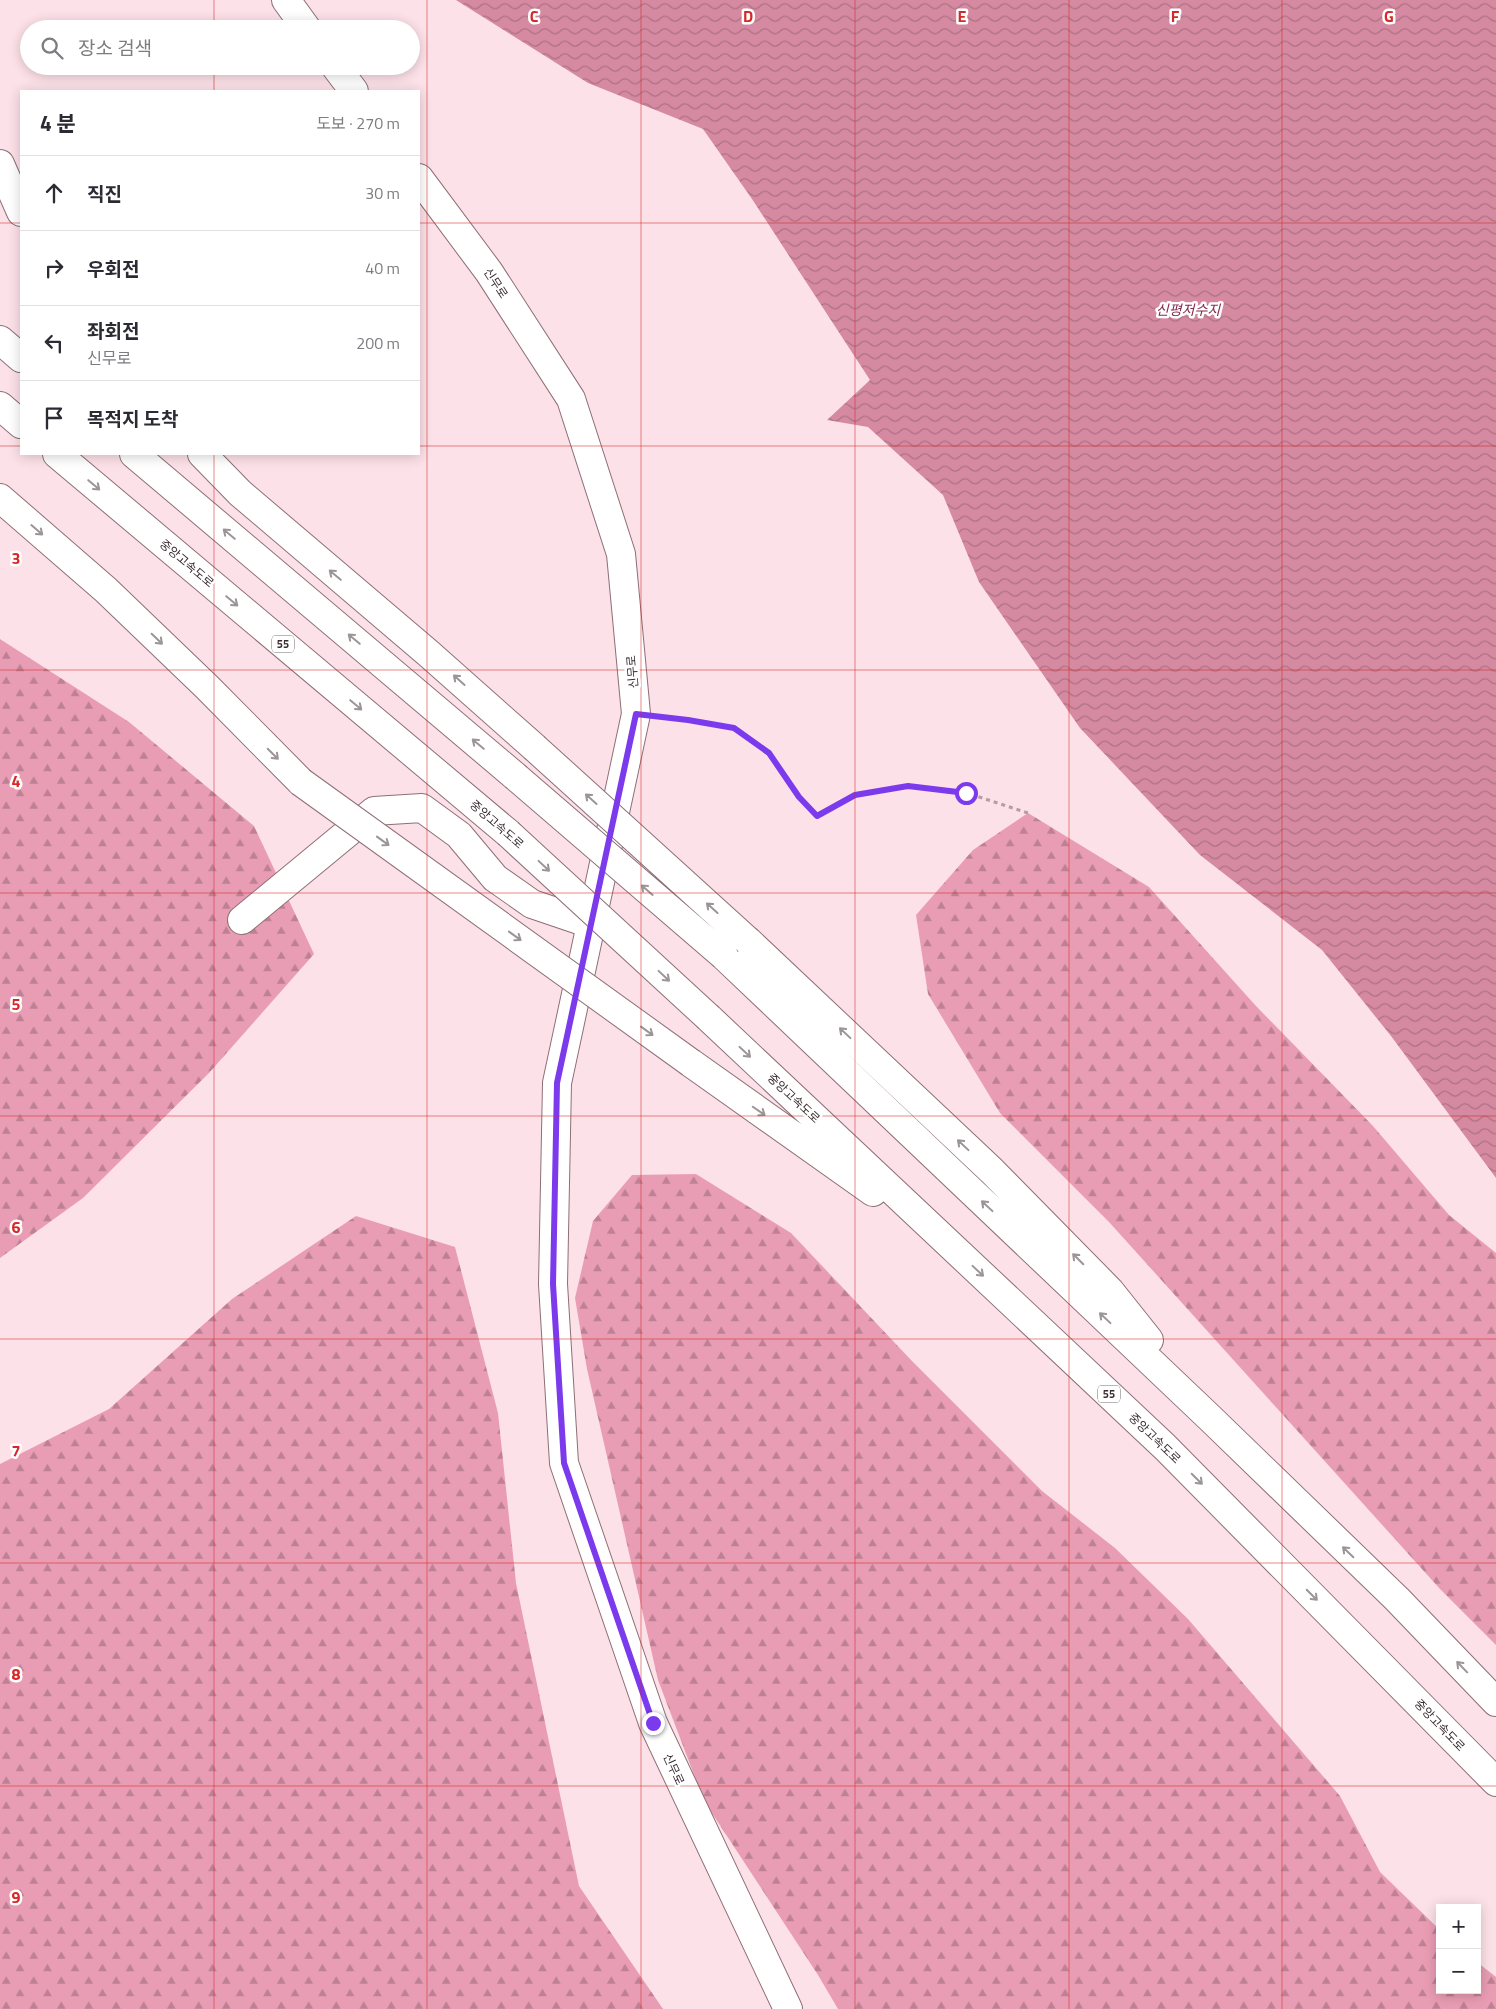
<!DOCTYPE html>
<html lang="ko">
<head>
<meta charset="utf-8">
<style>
  body { margin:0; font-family:"Titillium Web","Noto Sans KR",sans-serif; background:#f2f2f3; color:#2b2b33 }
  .controls { position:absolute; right:15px; bottom:15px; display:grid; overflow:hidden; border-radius:0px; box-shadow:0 2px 12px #0003 }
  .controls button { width:45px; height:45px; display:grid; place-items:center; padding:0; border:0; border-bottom:1px solid #e1e1e2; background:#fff; color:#2b2b33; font:25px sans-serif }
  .stop { position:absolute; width:15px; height:15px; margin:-11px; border:4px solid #7c3aed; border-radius:50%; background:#fff }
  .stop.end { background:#7c3aed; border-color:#fff; box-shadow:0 1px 5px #0008 }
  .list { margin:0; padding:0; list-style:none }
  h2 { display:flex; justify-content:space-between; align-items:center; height:65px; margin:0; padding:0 20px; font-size:21px }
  h2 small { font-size:16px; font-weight:400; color:#7c7c81 }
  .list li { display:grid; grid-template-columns:32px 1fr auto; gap:15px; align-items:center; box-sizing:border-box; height:75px; padding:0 20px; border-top:1px solid #e1e1e2 }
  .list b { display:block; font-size:19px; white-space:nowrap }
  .list p { margin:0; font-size:16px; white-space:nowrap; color:#7c7c81 }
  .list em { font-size:16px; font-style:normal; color:#7c7c81 }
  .icon { flex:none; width:28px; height:28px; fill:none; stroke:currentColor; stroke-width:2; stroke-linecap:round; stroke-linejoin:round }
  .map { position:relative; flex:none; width:1496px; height:2009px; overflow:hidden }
  .search { position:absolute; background:#fff; box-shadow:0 2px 12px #0003; left:20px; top:20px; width:400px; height:55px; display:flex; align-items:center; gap:12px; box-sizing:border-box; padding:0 18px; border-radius:28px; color:#7c7c81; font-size:19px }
  .panel { position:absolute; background:#fff; box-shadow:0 2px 12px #0003; left:20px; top:90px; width:400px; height:365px; border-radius:0px }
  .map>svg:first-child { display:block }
  .forest { fill:url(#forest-firs) }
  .water { fill:url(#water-waves) }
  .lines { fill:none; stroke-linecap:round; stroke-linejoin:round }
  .street-casing { stroke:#8e6f77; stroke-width:30 }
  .secondary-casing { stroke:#8e6f77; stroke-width:30 }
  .highway-casing { stroke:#8e6f77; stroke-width:30 }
  .path { stroke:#b49da3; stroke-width:3; stroke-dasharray:4 4; stroke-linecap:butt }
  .street { stroke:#fff; stroke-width:28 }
  .secondary { stroke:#fff; stroke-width:28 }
  .highway { stroke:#fff; stroke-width:28 }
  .highway-bridge-casing { stroke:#8e6f77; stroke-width:30; stroke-linecap:butt }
  .highway-bridge { stroke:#fff; stroke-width:28 }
  .oneway { stroke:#9c9596 }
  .route { stroke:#7c3aed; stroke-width:6 }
  .grid { fill:none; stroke:#d62828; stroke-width:1; stroke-opacity:0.55 }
  .labels { text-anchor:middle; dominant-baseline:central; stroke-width:5; stroke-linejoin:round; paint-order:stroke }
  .shield { fill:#fff; stroke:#746b6d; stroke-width:1 }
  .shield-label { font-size:11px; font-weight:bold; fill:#382b2e }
  .street-label { font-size:12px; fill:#382b2e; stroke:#fff }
  .water-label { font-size:14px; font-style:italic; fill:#822a4c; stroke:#fff }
  .grid-label { font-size:16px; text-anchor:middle; font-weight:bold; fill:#d62828; stroke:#fff; stroke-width:5; stroke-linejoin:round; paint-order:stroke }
</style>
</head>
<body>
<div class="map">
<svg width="1496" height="2009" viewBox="0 0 1496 2009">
  <defs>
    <pattern id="forest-firs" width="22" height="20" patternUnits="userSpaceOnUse" patternTransform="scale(1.25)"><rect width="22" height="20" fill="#e99db4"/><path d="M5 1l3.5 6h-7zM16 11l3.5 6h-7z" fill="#be8093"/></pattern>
    <pattern id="water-waves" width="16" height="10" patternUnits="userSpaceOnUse" patternTransform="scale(1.25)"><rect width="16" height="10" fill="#d58aa1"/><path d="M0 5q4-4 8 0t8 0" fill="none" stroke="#ae7184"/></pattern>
  </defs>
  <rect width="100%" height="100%" fill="#fde1e8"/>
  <path class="forest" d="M0 639 129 722 254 826 314 954 209 1073 83 1198 0 1258Z
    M1028 813 1149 887 1256 1006 1373 1126 1449 1215 1496 1253V1645L1440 1589 1109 1222 1000 1113 928 994 916 915 973 850Z
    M696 1174 791 1233 911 1360 1042 1491 1115 1548 1188 1619 1340 1796 1380 1872 1440 1930V1990H1477V1962L1496 1977V2009H838L818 1975 704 1801 658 1680 587 1369 575 1298 593 1221 632 1175Z
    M356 1216 455 1247 498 1413 516 1583 579 1886 663 2009H0V1464L109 1409 232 1299Z"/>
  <path class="water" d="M456 0H1496V1178L1391 1036 1322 950 1200 855 1080 728 979 582 943 495 868 427 827 420 870 380 752 199 703 129 588 83Z"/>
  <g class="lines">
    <defs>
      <path id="street" d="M242 920 374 811 422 808 459 835 495 878 532 904 591 924"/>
      <path id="secondary" d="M286 0 307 29
        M335 66 354 91
        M419 178 489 272 571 399 621 554 636 714 557 1083 553 1284 564 1463 653 1723 788 2009"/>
      <path id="highway" d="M0 164 21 212
        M0 340 21 358
        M0 406 21 424
        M57 454 508 833
        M134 454 515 776
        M202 454 240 493 428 653 534 747
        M0 498 106 590 207 687 301 782
        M748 941 992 1171 1110 1291 1149 1340
        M724 956 1210 1418 1397 1599 1496 1702
        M709 1018 1165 1447 1496 1782
        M691 1063 873 1192"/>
    </defs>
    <use href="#street" class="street-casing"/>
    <use href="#secondary" class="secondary-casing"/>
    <use href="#highway" class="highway-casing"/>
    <path class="path" d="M666 717 734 728 769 753 799 797 817 816 855 795 908 786 967 793 1028 813"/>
    <use href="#street" class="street"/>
    <use href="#secondary" class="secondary"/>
    <use href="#highway" class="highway"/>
    <defs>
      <path id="highway-bridge" d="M534 747 748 941
        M515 776 724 956
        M301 782 691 1063
        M508 833 709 1018"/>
    </defs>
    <use href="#highway-bridge" class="highway-bridge-casing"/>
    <use href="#highway-bridge" class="highway-bridge"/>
  </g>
  <defs><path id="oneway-shaft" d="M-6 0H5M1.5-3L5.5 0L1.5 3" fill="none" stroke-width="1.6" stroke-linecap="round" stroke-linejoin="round" transform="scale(1.25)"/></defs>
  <g class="oneway">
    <use href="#oneway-shaft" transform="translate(94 485) rotate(40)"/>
    <use href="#oneway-shaft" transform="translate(37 530) rotate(41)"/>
    <use href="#oneway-shaft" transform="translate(229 534) rotate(-140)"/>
    <use href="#oneway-shaft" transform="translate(335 575) rotate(-140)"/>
    <use href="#oneway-shaft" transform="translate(232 601) rotate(40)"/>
    <use href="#oneway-shaft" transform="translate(157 639) rotate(44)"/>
    <use href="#oneway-shaft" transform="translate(354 639) rotate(-140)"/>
    <use href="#oneway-shaft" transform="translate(459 680) rotate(-138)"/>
    <use href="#oneway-shaft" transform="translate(356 705) rotate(40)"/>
    <use href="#oneway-shaft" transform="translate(478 744) rotate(-140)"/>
    <use href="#oneway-shaft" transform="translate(273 754) rotate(45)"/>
    <use href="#oneway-shaft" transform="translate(591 799) rotate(-138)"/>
    <use href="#oneway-shaft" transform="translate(383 841) rotate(36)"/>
    <use href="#oneway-shaft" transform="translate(544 866) rotate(43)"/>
    <use href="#oneway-shaft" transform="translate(647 890) rotate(-139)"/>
    <use href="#oneway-shaft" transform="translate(712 908) rotate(-138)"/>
    <use href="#oneway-shaft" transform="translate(515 936) rotate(36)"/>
    <use href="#oneway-shaft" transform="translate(664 976) rotate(43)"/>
    <use href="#oneway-shaft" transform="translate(647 1031) rotate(36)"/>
    <use href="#oneway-shaft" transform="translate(845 1033) rotate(-137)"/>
    <use href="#oneway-shaft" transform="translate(745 1052) rotate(43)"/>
    <use href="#oneway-shaft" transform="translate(759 1111) rotate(35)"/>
    <use href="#oneway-shaft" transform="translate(963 1145) rotate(-137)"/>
    <use href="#oneway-shaft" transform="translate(987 1206) rotate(-137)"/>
    <use href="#oneway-shaft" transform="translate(1078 1259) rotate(-135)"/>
    <use href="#oneway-shaft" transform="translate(978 1271) rotate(43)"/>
    <use href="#oneway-shaft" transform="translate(1105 1318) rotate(-137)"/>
    <use href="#oneway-shaft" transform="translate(1197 1479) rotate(45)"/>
    <use href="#oneway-shaft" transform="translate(1348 1552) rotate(-136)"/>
    <use href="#oneway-shaft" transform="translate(1312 1595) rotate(45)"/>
    <use href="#oneway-shaft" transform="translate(1462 1667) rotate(-134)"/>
  </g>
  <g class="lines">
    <path class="route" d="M653 1723 564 1463 553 1284 557 1083 636 714 688 720 734 728 769 753 799 797 817 816 855 795 908 786 966 793"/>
  </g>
  <path class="grid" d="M214 0V29M427 0V2009M641 0V2009M855 0V2009M1069 0V2009M1282 0V2009M214 66V91M0 223H21M419 223H1496M0 446H21M419 446H1496M214 454V2009M0 670H1496M0 893H1496M0 1116H1496M0 1339H1496M0 1563H1496M0 1786H1496"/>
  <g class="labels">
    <g class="shield">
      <rect x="272" y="635.5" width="22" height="17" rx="4"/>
      <rect x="1098" y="1385.5" width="22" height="17" rx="4"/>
    </g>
    <g class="shield-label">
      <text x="283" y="644">55</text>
      <text x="1109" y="1394">55</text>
    </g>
    <g class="street-label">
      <text transform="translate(496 283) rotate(57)">신무로</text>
      <text transform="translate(187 563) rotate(40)">중앙고속도로</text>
      <text transform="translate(632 672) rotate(-95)">신무로</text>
      <text transform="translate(497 824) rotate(41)">중앙고속도로</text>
      <text transform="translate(794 1098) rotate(43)">중앙고속도로</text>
      <text transform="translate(1155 1438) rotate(44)">중앙고속도로</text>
      <text transform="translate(1440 1725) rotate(46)">중앙고속도로</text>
      <text transform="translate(674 1769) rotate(65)">신무로</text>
    </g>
    <g class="water-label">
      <text x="1188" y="309">신평저수지</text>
    </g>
  </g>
  <g class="grid-label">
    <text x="534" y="22">C</text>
    <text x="748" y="22">D</text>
    <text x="962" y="22">E</text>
    <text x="1175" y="22">F</text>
    <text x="1389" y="22">G</text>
    <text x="16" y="564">3</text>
    <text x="16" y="787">4</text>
    <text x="16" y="1010">5</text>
    <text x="16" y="1233">6</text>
    <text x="16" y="1457">7</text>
    <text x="16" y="1680">8</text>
    <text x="16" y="1903">9</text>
  </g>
</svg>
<div class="controls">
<button>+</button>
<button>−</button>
</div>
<div class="stop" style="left:966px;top:793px"></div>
<div class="stop end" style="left:653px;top:1723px"></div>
<div class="search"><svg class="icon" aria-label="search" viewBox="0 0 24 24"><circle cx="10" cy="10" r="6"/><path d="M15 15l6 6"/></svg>장소 검색</div>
<section class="panel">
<h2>4 분<small>도보 · 270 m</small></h2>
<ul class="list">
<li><svg class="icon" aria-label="ahead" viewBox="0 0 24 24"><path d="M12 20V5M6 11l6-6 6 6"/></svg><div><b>직진</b></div><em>30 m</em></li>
<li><svg class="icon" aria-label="right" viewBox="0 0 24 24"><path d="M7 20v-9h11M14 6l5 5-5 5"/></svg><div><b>우회전</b></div><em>40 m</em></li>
<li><svg class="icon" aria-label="left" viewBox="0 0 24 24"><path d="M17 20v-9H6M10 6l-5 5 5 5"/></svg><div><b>좌회전</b><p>신무로</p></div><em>200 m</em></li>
<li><svg class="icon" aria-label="arrive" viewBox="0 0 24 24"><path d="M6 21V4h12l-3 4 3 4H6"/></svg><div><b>목적지 도착</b></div></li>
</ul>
</section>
</div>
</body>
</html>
